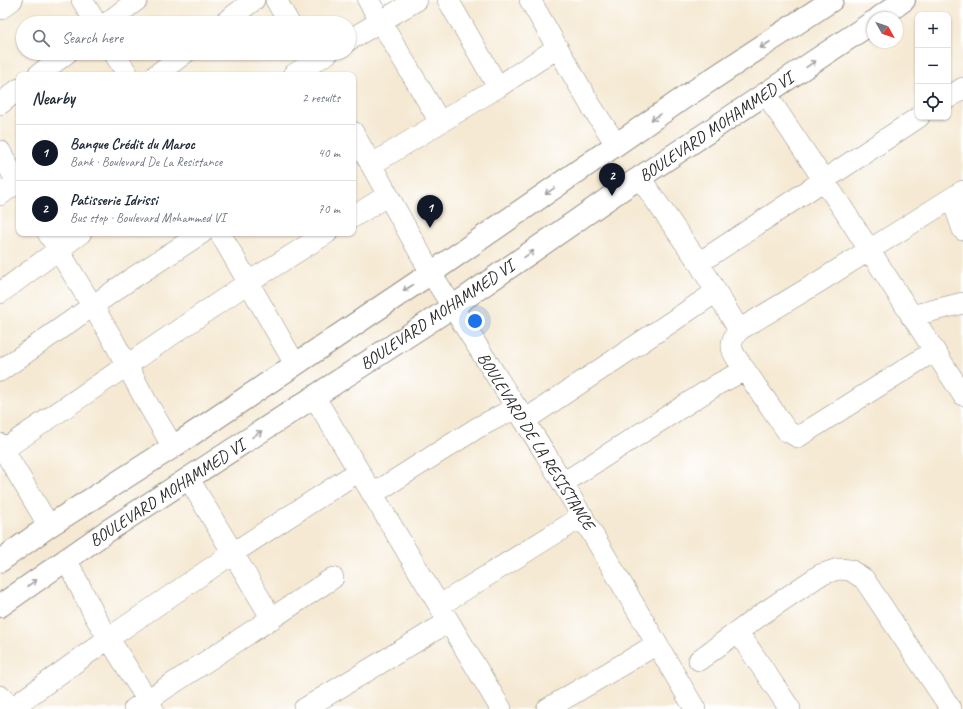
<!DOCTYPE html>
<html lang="en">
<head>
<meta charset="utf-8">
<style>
  body { margin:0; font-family:Caveat,sans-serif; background:#f6f6f7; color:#1f2937 }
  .controls { position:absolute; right:12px; top:12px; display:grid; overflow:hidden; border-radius:8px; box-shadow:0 1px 3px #0004 }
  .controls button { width:36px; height:36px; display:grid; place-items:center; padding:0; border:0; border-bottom:1px solid #e0e1e3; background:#fff; color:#1f2937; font:20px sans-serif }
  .compass { position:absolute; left:867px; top:12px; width:36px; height:36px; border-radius:50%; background:#fff; box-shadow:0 1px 3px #0004; rotate:130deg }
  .you { position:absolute; left:475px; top:321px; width:14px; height:14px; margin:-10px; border:3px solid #fff; border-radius:50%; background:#1a73e8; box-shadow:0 0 0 6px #1a73e833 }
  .badge { display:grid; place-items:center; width:26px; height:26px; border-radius:50%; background:#111827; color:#fff; font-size:13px; font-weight:700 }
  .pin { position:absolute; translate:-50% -33px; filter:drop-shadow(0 1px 2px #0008) }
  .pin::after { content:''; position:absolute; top:21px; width:14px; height:12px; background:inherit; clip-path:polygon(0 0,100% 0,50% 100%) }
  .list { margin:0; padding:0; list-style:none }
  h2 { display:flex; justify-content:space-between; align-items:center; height:52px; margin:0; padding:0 16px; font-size:17px }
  h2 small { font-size:13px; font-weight:400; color:#747a83 }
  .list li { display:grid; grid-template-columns:26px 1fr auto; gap:12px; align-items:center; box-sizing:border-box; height:56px; padding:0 16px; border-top:1px solid #e0e1e3 }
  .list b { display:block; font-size:15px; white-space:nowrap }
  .list p { margin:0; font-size:13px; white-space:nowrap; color:#747a83 }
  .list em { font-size:13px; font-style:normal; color:#747a83 }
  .icon { flex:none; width:22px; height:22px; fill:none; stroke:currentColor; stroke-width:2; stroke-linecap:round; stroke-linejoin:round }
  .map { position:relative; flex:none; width:963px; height:709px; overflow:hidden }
  .search { position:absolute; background:#fff; box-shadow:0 1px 3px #0004; left:16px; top:16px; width:340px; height:44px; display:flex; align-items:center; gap:10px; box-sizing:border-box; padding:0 14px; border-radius:22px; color:#747a83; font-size:15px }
  .panel { position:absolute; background:#fff; box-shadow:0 1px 3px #0004; left:16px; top:72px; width:340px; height:164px; border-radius:8px }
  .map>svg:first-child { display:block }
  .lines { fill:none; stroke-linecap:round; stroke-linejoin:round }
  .minor-casing { stroke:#908a7f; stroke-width:22 }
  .major-casing { stroke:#908a7f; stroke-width:24 }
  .minor { stroke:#fff; stroke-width:21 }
  .major { stroke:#fff; stroke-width:22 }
  .oneway { stroke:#a0a0a0 }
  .labels { text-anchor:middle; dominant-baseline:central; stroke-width:3; stroke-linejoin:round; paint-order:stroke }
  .street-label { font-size:17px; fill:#2b2b2b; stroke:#fff }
</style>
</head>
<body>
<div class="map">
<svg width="963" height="709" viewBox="0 0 963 709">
  <rect width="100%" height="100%" fill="#fff"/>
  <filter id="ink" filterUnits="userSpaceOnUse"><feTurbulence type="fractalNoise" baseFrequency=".025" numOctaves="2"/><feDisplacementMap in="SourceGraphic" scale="8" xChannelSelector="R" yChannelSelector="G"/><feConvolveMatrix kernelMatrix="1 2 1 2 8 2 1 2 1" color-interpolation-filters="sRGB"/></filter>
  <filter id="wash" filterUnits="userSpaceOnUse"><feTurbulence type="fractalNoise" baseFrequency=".012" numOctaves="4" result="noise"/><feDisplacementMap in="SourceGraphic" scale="16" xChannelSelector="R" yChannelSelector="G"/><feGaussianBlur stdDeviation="0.9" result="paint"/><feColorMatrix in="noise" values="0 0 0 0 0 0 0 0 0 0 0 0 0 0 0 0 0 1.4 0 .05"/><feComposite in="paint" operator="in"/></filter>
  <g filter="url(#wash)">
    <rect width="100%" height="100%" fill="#f5e9d3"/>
  </g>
  <g filter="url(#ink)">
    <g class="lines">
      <defs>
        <path id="minor" d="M82 0 96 23
          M276 0 289 23
          M368 0 440 122
          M448 0 498 87
          M530 0 591 106 616 144
          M0 9 12 0
          M107 23 137 0
          M224 23 254 0
          M349 40 417 0
          M114 53 128 75
          M38 75 67 53
          M156 75 185 53
          M293 75 328 53
          M766 94 843 209 963 395
          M948 98 963 88
          M0 104 19 89
          M353 132 431 273 545 453 695 709
          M0 151 19 186
          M371 165 498 87 557 48
          M640 178 699 263 739 330 817 283 963 191
          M0 195 19 181
          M952 198 963 230
          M353 217 388 195
          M48 233 112 338 146 401 173 447
          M220 233 295 364
          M699 263 919 117
          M0 293 81 233
          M911 316 963 303
          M739 330C725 346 734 355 745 370
          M0 371 128 281 202 233
          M314 396 501 709
          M525 420 716 292
          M0 444 49 526
          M0 452 249 282 327 233
          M189 479 272 619
          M563 483 718 384 745 370 787 431 798 437 934 351
          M373 494 477 428 517 407
          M66 559 96 618 153 709
          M440 605 583 516
          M738 632 790 709
          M699 660 762 614 820 575 838 569 850 570 864 579 951 709
          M0 696 13 709
          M12 708 109 638 233 553 359 471
          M134 709 333 578
          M304 709 448 622
          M547 709 657 644"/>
        <path id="major" d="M879 18 904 0
          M0 561 49 526 173 447 431 273 685 97 832 0
          M0 606 106 532 452 307 612 196 873 22"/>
      </defs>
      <use href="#minor" class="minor-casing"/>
      <use href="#major" class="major-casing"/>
      <use href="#minor" class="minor"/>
      <use href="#major" class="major"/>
    </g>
    <defs><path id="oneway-shaft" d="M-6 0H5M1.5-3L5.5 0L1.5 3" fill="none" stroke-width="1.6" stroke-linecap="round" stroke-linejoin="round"/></defs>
    <g class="oneway">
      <use href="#oneway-shaft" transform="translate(765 45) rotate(147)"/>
      <use href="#oneway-shaft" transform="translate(811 64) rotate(-34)"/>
      <use href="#oneway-shaft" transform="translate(656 117) rotate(146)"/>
      <use href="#oneway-shaft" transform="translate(550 191) rotate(145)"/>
      <use href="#oneway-shaft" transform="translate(529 254) rotate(-35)"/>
      <use href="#oneway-shaft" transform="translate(408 288) rotate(147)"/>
      <use href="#oneway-shaft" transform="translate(257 434) rotate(-34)"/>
      <use href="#oneway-shaft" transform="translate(32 583) rotate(-35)"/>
    </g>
  </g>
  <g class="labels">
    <g class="street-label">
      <text transform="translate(716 127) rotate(-34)">BOULEVARD MOHAMMED VI</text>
      <text transform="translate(437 315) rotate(-34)">BOULEVARD MOHAMMED VI</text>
      <text transform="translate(536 441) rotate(58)">BOULEVARD DE LA RESISTANCE</text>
      <text transform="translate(167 493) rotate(-33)">BOULEVARD MOHAMMED VI</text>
    </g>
  </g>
</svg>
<div class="controls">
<button>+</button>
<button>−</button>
<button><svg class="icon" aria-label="locate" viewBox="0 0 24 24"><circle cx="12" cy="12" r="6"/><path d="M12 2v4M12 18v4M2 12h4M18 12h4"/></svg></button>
</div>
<svg class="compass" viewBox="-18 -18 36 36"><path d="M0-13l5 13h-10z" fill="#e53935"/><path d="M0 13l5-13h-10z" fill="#747a83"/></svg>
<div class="you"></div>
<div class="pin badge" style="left:430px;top:228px">1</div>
<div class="pin badge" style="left:612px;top:196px">2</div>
<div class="search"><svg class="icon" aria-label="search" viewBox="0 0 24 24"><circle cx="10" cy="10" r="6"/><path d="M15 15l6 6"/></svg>Search here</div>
<section class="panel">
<h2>Nearby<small>2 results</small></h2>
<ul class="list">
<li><span class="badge">1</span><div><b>Banque Crédit du Maroc</b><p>Bank · Boulevard De La Resistance</p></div><em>40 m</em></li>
<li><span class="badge">2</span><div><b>Patisserie Idrissi</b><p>Bus stop · Boulevard Mohammed VI</p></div><em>70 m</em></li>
</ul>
</section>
</div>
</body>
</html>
